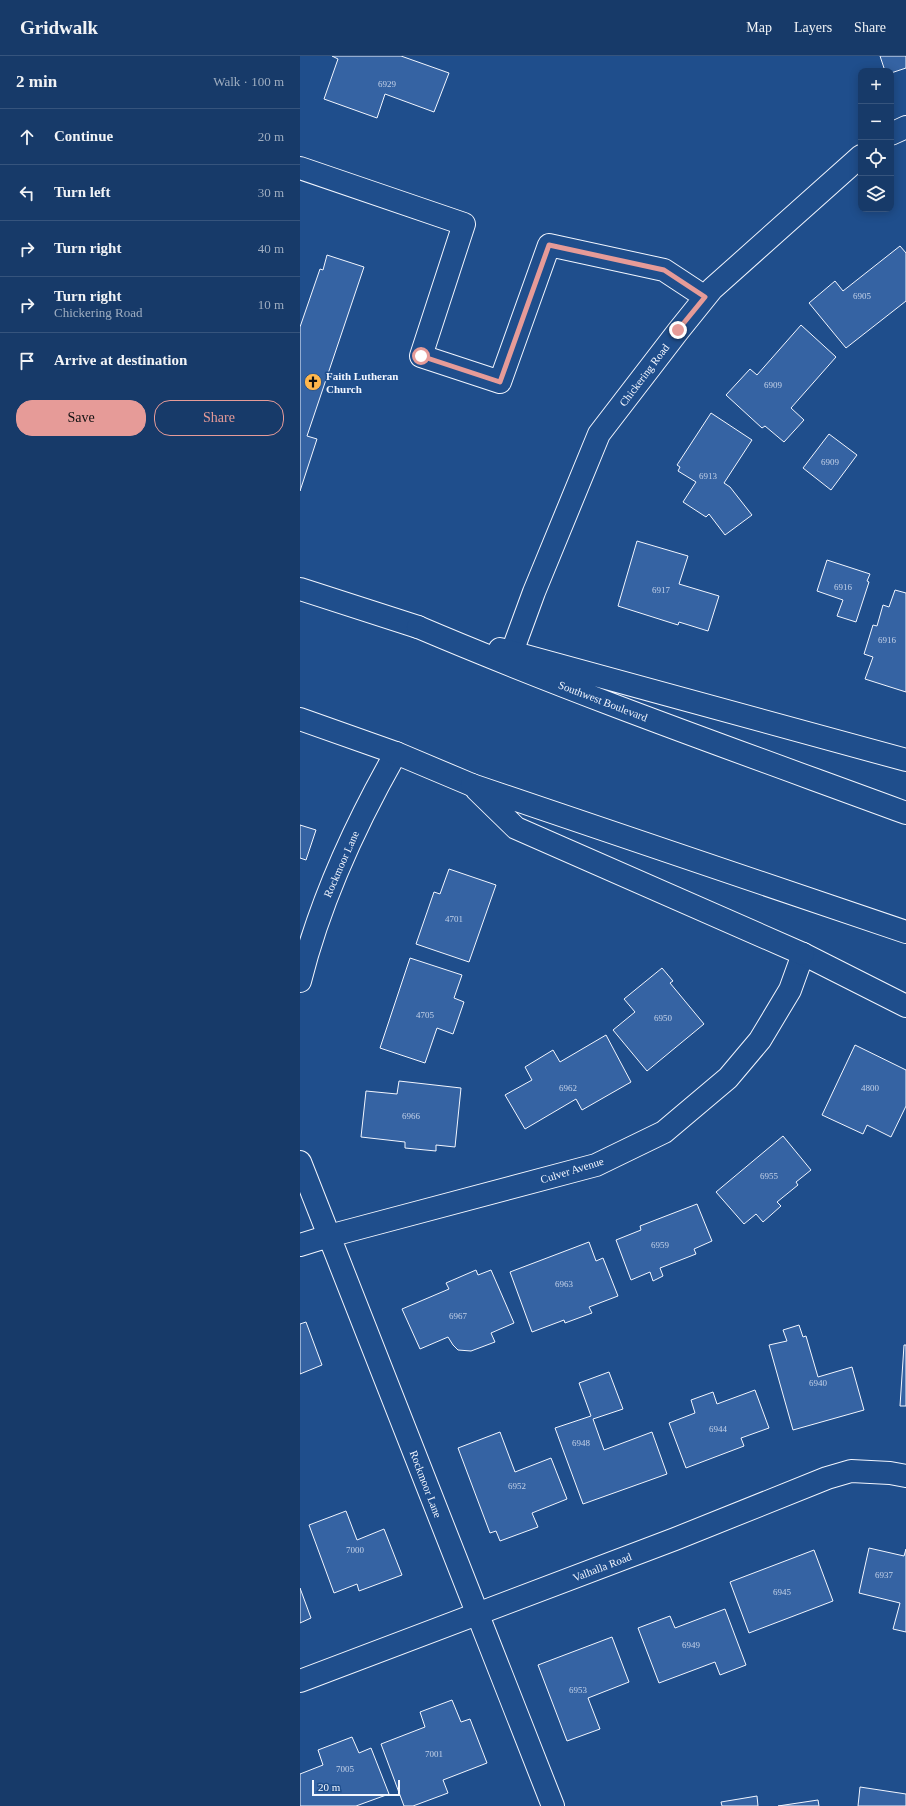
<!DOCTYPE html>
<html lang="en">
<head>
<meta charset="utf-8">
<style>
  body { margin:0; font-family:"Times New Roman",serif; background:#244571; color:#f1f3f6 }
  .controls { position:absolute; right:12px; top:12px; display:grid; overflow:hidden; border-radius:8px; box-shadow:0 2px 10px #0003 }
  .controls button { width:36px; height:36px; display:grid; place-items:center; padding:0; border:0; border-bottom:1px solid #36547d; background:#173a69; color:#f1f3f6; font:20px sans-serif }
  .scale { position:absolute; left:12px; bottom:10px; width:88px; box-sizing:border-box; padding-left:4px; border:2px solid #f2f6ff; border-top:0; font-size:11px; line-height:14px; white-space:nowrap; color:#f2f6ff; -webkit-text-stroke:3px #1f4e8c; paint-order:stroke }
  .stop { position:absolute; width:12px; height:12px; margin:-9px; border:3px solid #e69b98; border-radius:50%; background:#fff }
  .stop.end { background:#e69b98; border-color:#fff; box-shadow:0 1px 4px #0008 }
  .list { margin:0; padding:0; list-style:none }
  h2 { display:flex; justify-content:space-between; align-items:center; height:52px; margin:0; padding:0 16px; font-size:17px }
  h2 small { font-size:13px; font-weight:400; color:#9eadc0 }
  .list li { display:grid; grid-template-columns:26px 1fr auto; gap:12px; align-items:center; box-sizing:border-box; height:56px; padding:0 16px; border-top:1px solid #36547d }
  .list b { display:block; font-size:15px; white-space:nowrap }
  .list p { margin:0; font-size:13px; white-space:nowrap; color:#9eadc0 }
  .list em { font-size:13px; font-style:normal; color:#9eadc0 }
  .actions { display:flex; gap:8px; padding:12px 16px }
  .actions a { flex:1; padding:9px 0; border:1px solid #e69b98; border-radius:16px; text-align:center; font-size:14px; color:#e69b98 }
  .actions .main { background:#e69b98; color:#111 }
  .icon { flex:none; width:22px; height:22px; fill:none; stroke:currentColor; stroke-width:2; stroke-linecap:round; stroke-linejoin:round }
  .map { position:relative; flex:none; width:606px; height:1750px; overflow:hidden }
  header { display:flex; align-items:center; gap:24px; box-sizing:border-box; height:56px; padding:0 20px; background:#173a69; border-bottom:1px solid #36547d }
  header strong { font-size:19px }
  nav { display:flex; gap:22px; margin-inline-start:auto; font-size:14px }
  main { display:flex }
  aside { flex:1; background:#173a69 }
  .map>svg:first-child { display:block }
  .building { fill:#3563a3; stroke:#f2f6ff }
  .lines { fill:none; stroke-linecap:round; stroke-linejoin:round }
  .minor-casing { stroke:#f2f6ff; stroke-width:24 }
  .major-casing { stroke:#f2f6ff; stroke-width:24 }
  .highway-casing { stroke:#f2f6ff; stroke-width:24 }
  .minor { stroke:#1f4e8c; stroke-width:22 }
  .major { stroke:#1f4e8c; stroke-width:22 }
  .highway { stroke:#1f4e8c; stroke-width:22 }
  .route { stroke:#e69b98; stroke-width:5 }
  .labels { text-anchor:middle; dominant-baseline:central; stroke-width:3; stroke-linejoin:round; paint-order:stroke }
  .number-label { font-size:9px; fill:#c3d1e8 }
  .street-label { font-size:11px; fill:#f2f6ff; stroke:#1f4e8c }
  .poi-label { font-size:11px; font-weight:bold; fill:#f2f6ff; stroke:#1f4e8c; text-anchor:start }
</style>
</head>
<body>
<header>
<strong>Gridwalk</strong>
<nav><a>Map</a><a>Layers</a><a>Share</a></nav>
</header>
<main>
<aside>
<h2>2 min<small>Walk · 100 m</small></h2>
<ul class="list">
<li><svg class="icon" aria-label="ahead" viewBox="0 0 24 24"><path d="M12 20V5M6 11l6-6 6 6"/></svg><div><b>Continue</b></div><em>20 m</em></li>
<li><svg class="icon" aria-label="left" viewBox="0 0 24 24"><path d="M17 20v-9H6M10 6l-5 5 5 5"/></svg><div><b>Turn left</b></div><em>30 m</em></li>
<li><svg class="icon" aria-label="right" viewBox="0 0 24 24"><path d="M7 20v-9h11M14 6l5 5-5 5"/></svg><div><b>Turn right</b></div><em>40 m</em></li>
<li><svg class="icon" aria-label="right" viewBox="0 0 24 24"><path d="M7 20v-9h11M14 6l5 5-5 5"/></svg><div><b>Turn right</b><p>Chickering Road</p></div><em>10 m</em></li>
<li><svg class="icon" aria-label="arrive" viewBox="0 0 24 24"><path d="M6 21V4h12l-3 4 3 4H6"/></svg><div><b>Arrive at destination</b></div></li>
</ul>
<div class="actions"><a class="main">Save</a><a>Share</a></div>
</aside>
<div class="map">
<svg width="606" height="1750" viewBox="0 0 606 1750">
  <rect width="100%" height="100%" fill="#1f4e8c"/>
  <path class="building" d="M32 0H101L149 17 134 56 85 38 77 62 24 43 38 3Z
    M580 0H606V12L591 17V15H585Z
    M600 190 606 197V245L546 292 509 247 535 225 543 235Z
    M27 199 64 211 7 380 17 383 0 435V271L20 213 23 214Z
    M501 269 536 301 491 352 504 364 484 386 465 370 462 372 426 339 450 313 457 319Z
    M411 357 452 384 424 427 430 431 452 459 425 479 409 458 406 461 383 446 396 426 378 415 380 411 377 409Z
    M529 378 557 399 531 434 503 412Z
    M337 485 388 500 379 528 419 540 408 575 379 566 378 569 318 550Z
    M527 504 570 518 567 525 569 526 556 566 537 560 543 544 517 535Z
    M595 534 606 537V636L565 623 573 601 564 598 573 569 577 570 583 549 589 551Z
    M0 769 16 774 6 804 0 802Z
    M149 813 196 829 169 906 116 888 134 836 140 838Z
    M110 902 162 919 154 942 164 946 153 978 137 972 125 1007 80 992Z
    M362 912 373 925 370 927 404 968 347 1015 313 974 335 956 324 943Z
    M306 979 331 1026 282 1054 276 1043 225 1073 205 1039 232 1024 225 1011 253 994 260 1006Z
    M555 989 606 1014V1050L591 1081 567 1069 563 1078 522 1059Z
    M99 1025 161 1032 155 1091 136 1089V1095L105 1092V1086L61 1081 66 1035 97 1038Z
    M483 1080 511 1114 496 1126 498 1129 477 1146 481 1150 463 1166 456 1158 444 1168 416 1136Z
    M397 1148 412 1185 394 1193 396 1198 360 1212 363 1220 353 1225 350 1216 331 1224 316 1184 341 1174 340 1170Z
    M289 1186 296 1205 303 1202 318 1240 289 1251 292 1257 265 1267 264 1264 232 1276 210 1216Z
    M176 1214 178 1219 191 1214 214 1267 191 1277 195 1286 171 1295 158 1294 153 1289 148 1281 120 1293 102 1253 149 1233 146 1227Z
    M6 1266 22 1309 0 1318V1268Z
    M499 1269 503 1281 506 1280 518 1321 552 1311 564 1354 493 1374 469 1289 487 1285 483 1274Z
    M604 1289H606V1350H600Z
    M309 1316 323 1353 293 1363 304 1394 352 1376 367 1418 283 1448 255 1372 291 1360 279 1327Z
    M455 1334 469 1372 441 1382 444 1390 386 1412 369 1367 395 1357 391 1344 413 1336 417 1348Z
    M200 1376 215 1416 251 1402 267 1443 232 1457 238 1471 200 1485 196 1475 190 1477 158 1392Z
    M46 1455 57 1484 84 1473 102 1519 59 1535 57 1528 34 1537 9 1469Z
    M569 1492 604 1500 606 1493V1576L593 1573 600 1547 559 1537Z
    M514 1494 533 1545 449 1577 430 1526Z
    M0 1532 11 1562 0 1567Z
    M425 1553 446 1609 420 1619 415 1606 359 1627 338 1572 370 1560 375 1572Z
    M312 1581 329 1626 288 1642 300 1673 267 1685 238 1609Z
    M152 1644 161 1666 170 1663 187 1707 143 1724 148 1737 113 1750H104L81 1688 125 1671 120 1656Z
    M52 1681 59 1697 71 1692 89 1738 56 1750H0V1718L23 1709 18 1694Z
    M560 1731 606 1738V1750H558Z
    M457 1740 458 1750H422L421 1746Z
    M518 1744 519 1750H478Z"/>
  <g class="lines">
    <defs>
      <path id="minor" d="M591 78 606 71
        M0 112 164 168 121 300 200 326 249 189 364 214 405 241
        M212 596 234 536 299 378 379 274 412 233 561 100
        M0 925C20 845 55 769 96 697
        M0 1106 253 1750
        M0 1189 29 1180 296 1109 364 1076 428 1022 460 984 490 934 503 898
        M0 1625 375 1483 527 1422 551 1415 590 1417 606 1420"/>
      <path id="major" d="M0 533 118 571
        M0 663 96 697 172 729
        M503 898 606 950"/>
      <path id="highway" d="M118 571C278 639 443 697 606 757
        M200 593 606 704
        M172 729 606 876
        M177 734 216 772 503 898"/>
    </defs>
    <use href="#minor" class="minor-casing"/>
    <use href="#major" class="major-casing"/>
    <use href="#highway" class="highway-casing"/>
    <use href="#minor" class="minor"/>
    <use href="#major" class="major"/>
    <use href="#highway" class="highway"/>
  </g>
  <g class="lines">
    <path class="route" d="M121 300 200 326 249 189 364 214 405 241 378 274"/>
  </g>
  <defs>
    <symbol id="church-disc" viewBox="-11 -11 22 22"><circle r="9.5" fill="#ffb74d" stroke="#1f4e8c"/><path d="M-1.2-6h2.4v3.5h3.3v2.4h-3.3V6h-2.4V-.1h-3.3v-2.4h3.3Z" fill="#111"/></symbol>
  </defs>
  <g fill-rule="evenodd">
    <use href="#church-disc" x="3" y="316" width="20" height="20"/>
  </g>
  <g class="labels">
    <g class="number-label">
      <text x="87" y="28">6929</text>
      <text x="562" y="240">6905</text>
      <text x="473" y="329">6909</text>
      <text x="530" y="406">6909</text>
      <text x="408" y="420">6913</text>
      <text x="543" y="531">6916</text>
      <text x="361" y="534">6917</text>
      <text x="587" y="584">6916</text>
      <text x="154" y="863">4701</text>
      <text x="125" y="959">4705</text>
      <text x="363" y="962">6950</text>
      <text x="268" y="1032">6962</text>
      <text x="570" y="1032">4800</text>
      <text x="111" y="1060">6966</text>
      <text x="469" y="1120">6955</text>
      <text x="360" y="1189">6959</text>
      <text x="264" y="1228">6963</text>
      <text x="158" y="1260">6967</text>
      <text x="518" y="1327">6940</text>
      <text x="418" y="1373">6944</text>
      <text x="281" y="1387">6948</text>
      <text x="217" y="1430">6952</text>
      <text x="55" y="1494">7000</text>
      <text x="584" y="1519">6937</text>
      <text x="482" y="1536">6945</text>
      <text x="391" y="1589">6949</text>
      <text x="278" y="1634">6953</text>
      <text x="134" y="1698">7001</text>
      <text x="45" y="1713">7005</text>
    </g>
    <g class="street-label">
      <text transform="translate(344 319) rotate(-53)">Chickering Road</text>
      <text transform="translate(303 645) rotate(21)">Southwest Boulevard</text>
      <text transform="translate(41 808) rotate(-66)">Rockmoor Lane</text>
      <text transform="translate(272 1114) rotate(-17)">Culver Avenue</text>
      <text transform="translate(126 1428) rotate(69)">Rockmoor Lane</text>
      <text transform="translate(302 1511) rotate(-21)">Valhalla Road</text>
    </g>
    <g class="poi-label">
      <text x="26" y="320">Faith Lutheran<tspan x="26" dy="13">Church</tspan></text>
    </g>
  </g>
</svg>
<div class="controls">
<button>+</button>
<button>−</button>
<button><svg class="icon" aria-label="locate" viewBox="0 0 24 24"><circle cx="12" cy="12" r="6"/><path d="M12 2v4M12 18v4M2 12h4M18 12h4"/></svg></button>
<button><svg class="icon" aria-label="layers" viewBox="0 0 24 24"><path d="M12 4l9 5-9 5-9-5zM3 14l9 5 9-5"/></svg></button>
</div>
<div class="scale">20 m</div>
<div class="stop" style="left:121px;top:300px"></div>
<div class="stop end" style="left:378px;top:274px"></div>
</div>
</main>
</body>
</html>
